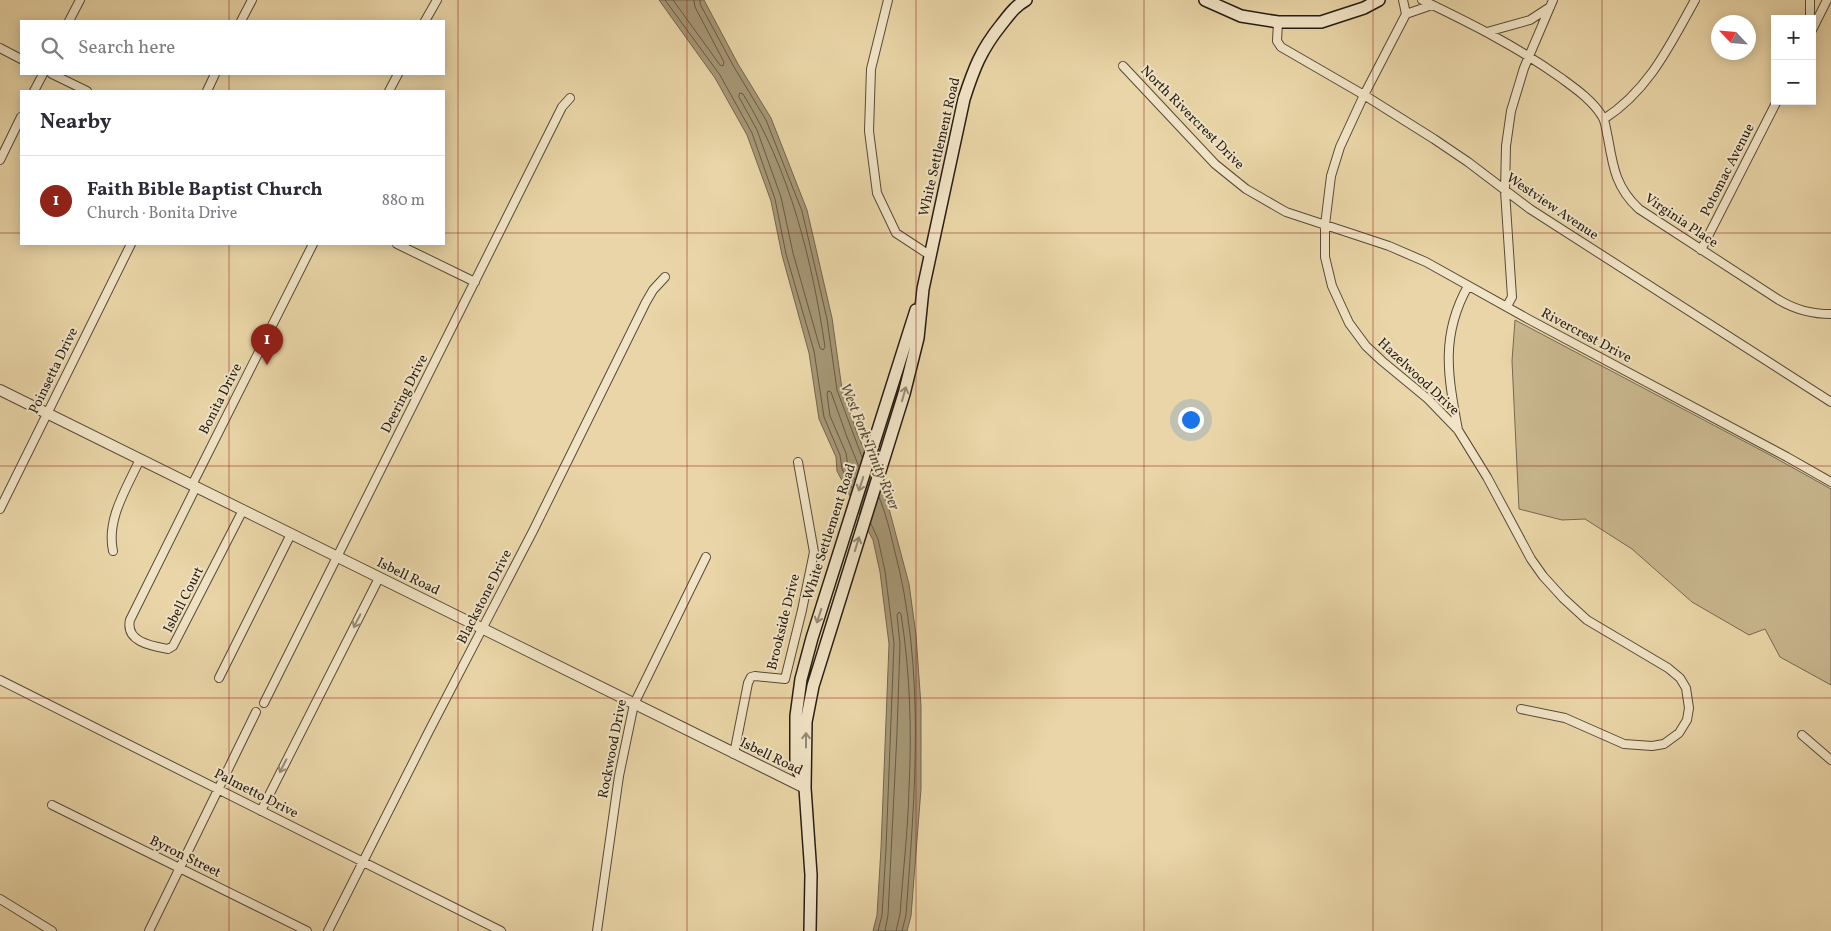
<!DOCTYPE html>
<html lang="en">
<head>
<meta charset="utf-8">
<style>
  body { margin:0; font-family:Vollkorn,serif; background:#f7f7f7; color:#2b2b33 }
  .controls { position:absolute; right:15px; top:15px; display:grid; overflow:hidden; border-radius:0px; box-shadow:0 2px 12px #0003 }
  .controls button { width:45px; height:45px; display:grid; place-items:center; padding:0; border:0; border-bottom:1px solid #e1e1e2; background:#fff; color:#2b2b33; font:25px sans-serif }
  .compass { position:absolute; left:1711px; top:15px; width:45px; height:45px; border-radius:50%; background:#fff; box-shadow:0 2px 12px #0003; rotate:296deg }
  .you { position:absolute; left:1190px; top:419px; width:18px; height:18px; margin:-12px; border:4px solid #fff; border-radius:50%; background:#1a73e8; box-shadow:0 0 0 8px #1a73e833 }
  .badge { display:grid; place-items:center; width:32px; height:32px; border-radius:50%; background:#8f2418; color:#fff; font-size:16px; font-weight:700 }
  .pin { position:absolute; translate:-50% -41px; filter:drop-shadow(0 1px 2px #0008) }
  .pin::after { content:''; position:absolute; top:26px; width:18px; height:15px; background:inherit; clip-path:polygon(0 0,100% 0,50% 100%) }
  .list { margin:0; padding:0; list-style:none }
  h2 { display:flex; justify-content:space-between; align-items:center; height:65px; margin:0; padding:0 20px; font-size:21px }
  h2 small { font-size:16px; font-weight:400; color:#7c7c81 }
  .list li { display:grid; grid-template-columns:32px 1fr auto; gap:15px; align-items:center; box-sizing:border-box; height:90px; padding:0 20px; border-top:1px solid #e1e1e2 }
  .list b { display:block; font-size:19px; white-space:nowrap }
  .list p { margin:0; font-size:16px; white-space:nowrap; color:#7c7c81 }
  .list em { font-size:16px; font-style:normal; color:#7c7c81 }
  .icon { flex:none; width:28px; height:28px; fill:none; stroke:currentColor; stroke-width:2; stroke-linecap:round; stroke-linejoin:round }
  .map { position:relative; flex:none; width:1831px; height:931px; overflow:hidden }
  .search { position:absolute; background:#fff; box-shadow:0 2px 12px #0003; left:20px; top:20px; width:425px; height:55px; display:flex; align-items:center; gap:12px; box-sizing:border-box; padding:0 18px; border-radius:0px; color:#7c7c81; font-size:19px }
  .panel { position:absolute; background:#fff; box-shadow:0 2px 12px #0003; left:20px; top:90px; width:425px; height:155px; border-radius:0px }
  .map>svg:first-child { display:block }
  .green { fill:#c8b68e; stroke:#766a51 }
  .water { fill:#a69675; stroke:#72664e }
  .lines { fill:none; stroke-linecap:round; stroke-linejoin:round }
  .shore { stroke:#665a44; stroke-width:1 }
  .minor-casing { stroke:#564b39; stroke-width:10 }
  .tertiary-casing { stroke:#564b39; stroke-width:12 }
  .secondary-casing { stroke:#251d14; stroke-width:14 }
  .minor { stroke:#f1e4c6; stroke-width:8 }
  .tertiary { stroke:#f1e4c6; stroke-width:10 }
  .secondary { stroke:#f1e4c6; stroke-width:11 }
  .oneway { stroke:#958a76 }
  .grid { fill:none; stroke:#8f2418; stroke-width:1; stroke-opacity:0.55 }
  .labels { text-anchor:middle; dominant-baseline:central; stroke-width:4; stroke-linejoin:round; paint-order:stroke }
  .street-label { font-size:14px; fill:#251d14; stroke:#f1e4c6 }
  .water-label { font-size:15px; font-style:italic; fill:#594d3b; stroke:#f1e4c6 }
</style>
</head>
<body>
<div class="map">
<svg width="1831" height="931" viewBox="0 0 1831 931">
  <rect width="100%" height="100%" fill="#e9d5a7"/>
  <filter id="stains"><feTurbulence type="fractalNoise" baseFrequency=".004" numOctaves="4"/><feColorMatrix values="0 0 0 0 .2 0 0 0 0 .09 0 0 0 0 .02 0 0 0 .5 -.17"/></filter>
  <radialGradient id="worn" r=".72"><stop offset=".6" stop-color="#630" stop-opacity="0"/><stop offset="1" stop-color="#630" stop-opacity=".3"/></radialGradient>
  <path class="green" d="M1515 320 1770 455 1831 489V685L1780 657 1765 629 1749 635 1692 602 1632 549 1585 519 1562 520 1519 509 1512 361Z"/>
  <path class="water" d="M659 0H704L738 64 771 118 807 210 832 318 842 389 857 433 888 505 909 584 916 635 921 706V789L911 916 907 931H873L877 915 881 848 889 644 880 572 873 540 837 471 836 457 819 419 809 353 782 255 771 201 747 135 715 78Z"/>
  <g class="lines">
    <path class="shore" d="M665 0 720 75 752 133 775 199 786 254 814 351 824 417 840 455 842 469 852 488
      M673 0 720 65 723 66 724 62 695 7 694 0
      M700 0V4L734 67 766 120 802 211 827 319 837 390 862 457
      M740 93 743 94C790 170 812 260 825 347L823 350 820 348 793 253 781 197 757 130 739 97Z
      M855 480 848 467 846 453 830 416 827 394 828 391 831 392 847 437 859 467
      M879 497C886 514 890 531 894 548 926 669 915 792 906 915L902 931
      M871 524 878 539 885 571 894 643 886 849 882 915 878 931
      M885 931 888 915 897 733 900 644 897 615 899 612 901 614C910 671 912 731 909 789 908 830 903 872 900 914L896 931"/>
    <defs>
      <path id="minor" d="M888 0 871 69 869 131 877 193 896 233 931 256
        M1403 0 1406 14
        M1422 0C1470 23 1518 47 1561 78 1576 89 1592 100 1602 116 1606 122 1606 131 1608 138 1613 167 1616 188 1639 209L1779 300C1796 310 1811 314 1831 314
        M1432 5 1406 14 1364 95 1340 147 1331 176 1325 225V257L1332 286 1349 323 1366 346 1382 361 1428 399 1458 430 1487 477 1531 559 1543 576 1563 598 1587 620 1668 668 1680 678 1686 688 1689 708 1687 720 1679 733 1664 744 1652 746 1624 744 1565 718 1521 709
        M1810 19V0
        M69 21 80 0
        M241 21 252 0
        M425 21 437 0
        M1278 22 1277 41 1281 47 1364 95 1434 139 1468 162 1530 209 1831 402
        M1812 30 1827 0
        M1487 32 1530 20 1550 7
        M0 48 21 59
        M1123 66 1215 164 1246 189 1286 212 1389 246 1426 262 1530 320 1787 457 1831 482
        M52 74 87 91
        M34 91 43 74
        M207 91 215 74
        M389 91 398 74
        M1604 119C1649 90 1670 45 1695 0
        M0 160 21 117
        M397 244 475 282
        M1701 250 1777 101
        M1507 306 1512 297 1505 191 1506 146 1511 111 1524 68 1553 0
        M1458 430C1448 376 1440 336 1468 286
        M192 485 313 244
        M196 487 130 620C125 642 152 646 168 649L173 646 243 510
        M0 509 131 244
        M113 551C106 519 127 488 140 459
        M219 678 291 534
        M0 680 501 931
        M264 703 562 107 570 98
        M1802 735 1831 760
        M734 754 748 683 751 677 755 676 785 679 802 610 814 552 798 462
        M52 805 307 931
        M261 811 379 578
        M0 899 52 931
        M149 931 256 712
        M328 931 429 731 533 531 646 302 653 290 665 277
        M597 931 619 776 634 704 706 557"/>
      <path id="tertiary" d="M0 390 805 788"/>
      <path id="secondary" d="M1205 0 1241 16 1278 22H1321L1364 8 1379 0
        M803 782 796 764V716L801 679 812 638 916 310
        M810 931 811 875 805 788 806 722 813 686 904 394 918 338 923 289 964 99C974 68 981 50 1001 25 1009 15 1015 6 1026 0"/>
    </defs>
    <use href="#minor" class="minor-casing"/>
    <use href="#tertiary" class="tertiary-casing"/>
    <use href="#secondary" class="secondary-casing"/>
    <use href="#minor" class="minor"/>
    <use href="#tertiary" class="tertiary"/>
    <use href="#secondary" class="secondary"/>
  </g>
  <defs><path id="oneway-shaft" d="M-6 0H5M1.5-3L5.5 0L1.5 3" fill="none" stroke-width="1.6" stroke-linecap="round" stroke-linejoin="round" transform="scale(1.25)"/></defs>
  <g class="oneway">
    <use href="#oneway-shaft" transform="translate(904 394) rotate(-74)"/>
    <use href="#oneway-shaft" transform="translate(861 484) rotate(108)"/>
    <use href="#oneway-shaft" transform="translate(857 544) rotate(-73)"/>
    <use href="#oneway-shaft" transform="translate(819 616) rotate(108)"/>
    <use href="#oneway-shaft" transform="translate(357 621) rotate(117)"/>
    <use href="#oneway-shaft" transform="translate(806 740) rotate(-90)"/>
    <use href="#oneway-shaft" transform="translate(283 766) rotate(117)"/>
  </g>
  <path class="grid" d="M229 0V21M458 0V931M687 0V931M916 0V931M1144 0V931M1373 0V931M1602 0V931M229 74V91M0 233H21M444 233H1831M229 244V931M0 466H1831M0 698H1831"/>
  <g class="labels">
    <g class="street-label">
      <text transform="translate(1192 118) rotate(45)">North Rivercrest Drive</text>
      <text transform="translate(940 147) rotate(-77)">White Settlement Road</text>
      <text transform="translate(1728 170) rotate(-63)">Potomac Avenue</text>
      <text transform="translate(1552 207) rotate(34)">Westview Avenue</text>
      <text transform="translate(1681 221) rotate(34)">Virginia Place</text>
      <text transform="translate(1586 336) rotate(28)">Rivercrest Drive</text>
      <text transform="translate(54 371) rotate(-64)">Poinsetta Drive</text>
      <text transform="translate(1418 377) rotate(43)">Hazelwood Drive</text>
      <text transform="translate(405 394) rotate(-63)">Deering Drive</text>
      <text transform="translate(221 399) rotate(-63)">Bonita Drive</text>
      <text transform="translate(830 532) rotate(-72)">White Settlement Road</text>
      <text transform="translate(408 577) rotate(26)">Isbell Road</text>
      <text transform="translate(485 597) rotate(-63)">Blackstone Drive</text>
      <text transform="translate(184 600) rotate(-63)">Isbell Court</text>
      <text transform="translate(784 622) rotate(-76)">Brookside Drive</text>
      <text transform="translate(613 749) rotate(-79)">Rockwood Drive</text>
      <text transform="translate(771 757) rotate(26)">Isbell Road</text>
      <text transform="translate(256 794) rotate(27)">Palmetto Drive</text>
      <text transform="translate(185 857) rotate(26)">Byron Street</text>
    </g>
    <g class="water-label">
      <text transform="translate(869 447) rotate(68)">West Fork Trinity River</text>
    </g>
  </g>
  <rect width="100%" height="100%" filter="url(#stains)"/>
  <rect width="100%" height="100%" fill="url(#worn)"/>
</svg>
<div class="controls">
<button>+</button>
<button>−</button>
</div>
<svg class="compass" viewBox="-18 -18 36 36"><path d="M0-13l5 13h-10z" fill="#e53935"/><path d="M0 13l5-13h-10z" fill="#7c7c81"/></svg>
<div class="you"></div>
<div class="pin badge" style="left:267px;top:365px">1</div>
<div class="search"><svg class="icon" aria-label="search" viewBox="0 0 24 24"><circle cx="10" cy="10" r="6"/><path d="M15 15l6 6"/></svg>Search here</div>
<section class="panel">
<h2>Nearby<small></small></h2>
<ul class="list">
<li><span class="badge">1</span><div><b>Faith Bible Baptist Church</b><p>Church · Bonita Drive</p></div><em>880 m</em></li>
</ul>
</section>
</div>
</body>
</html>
